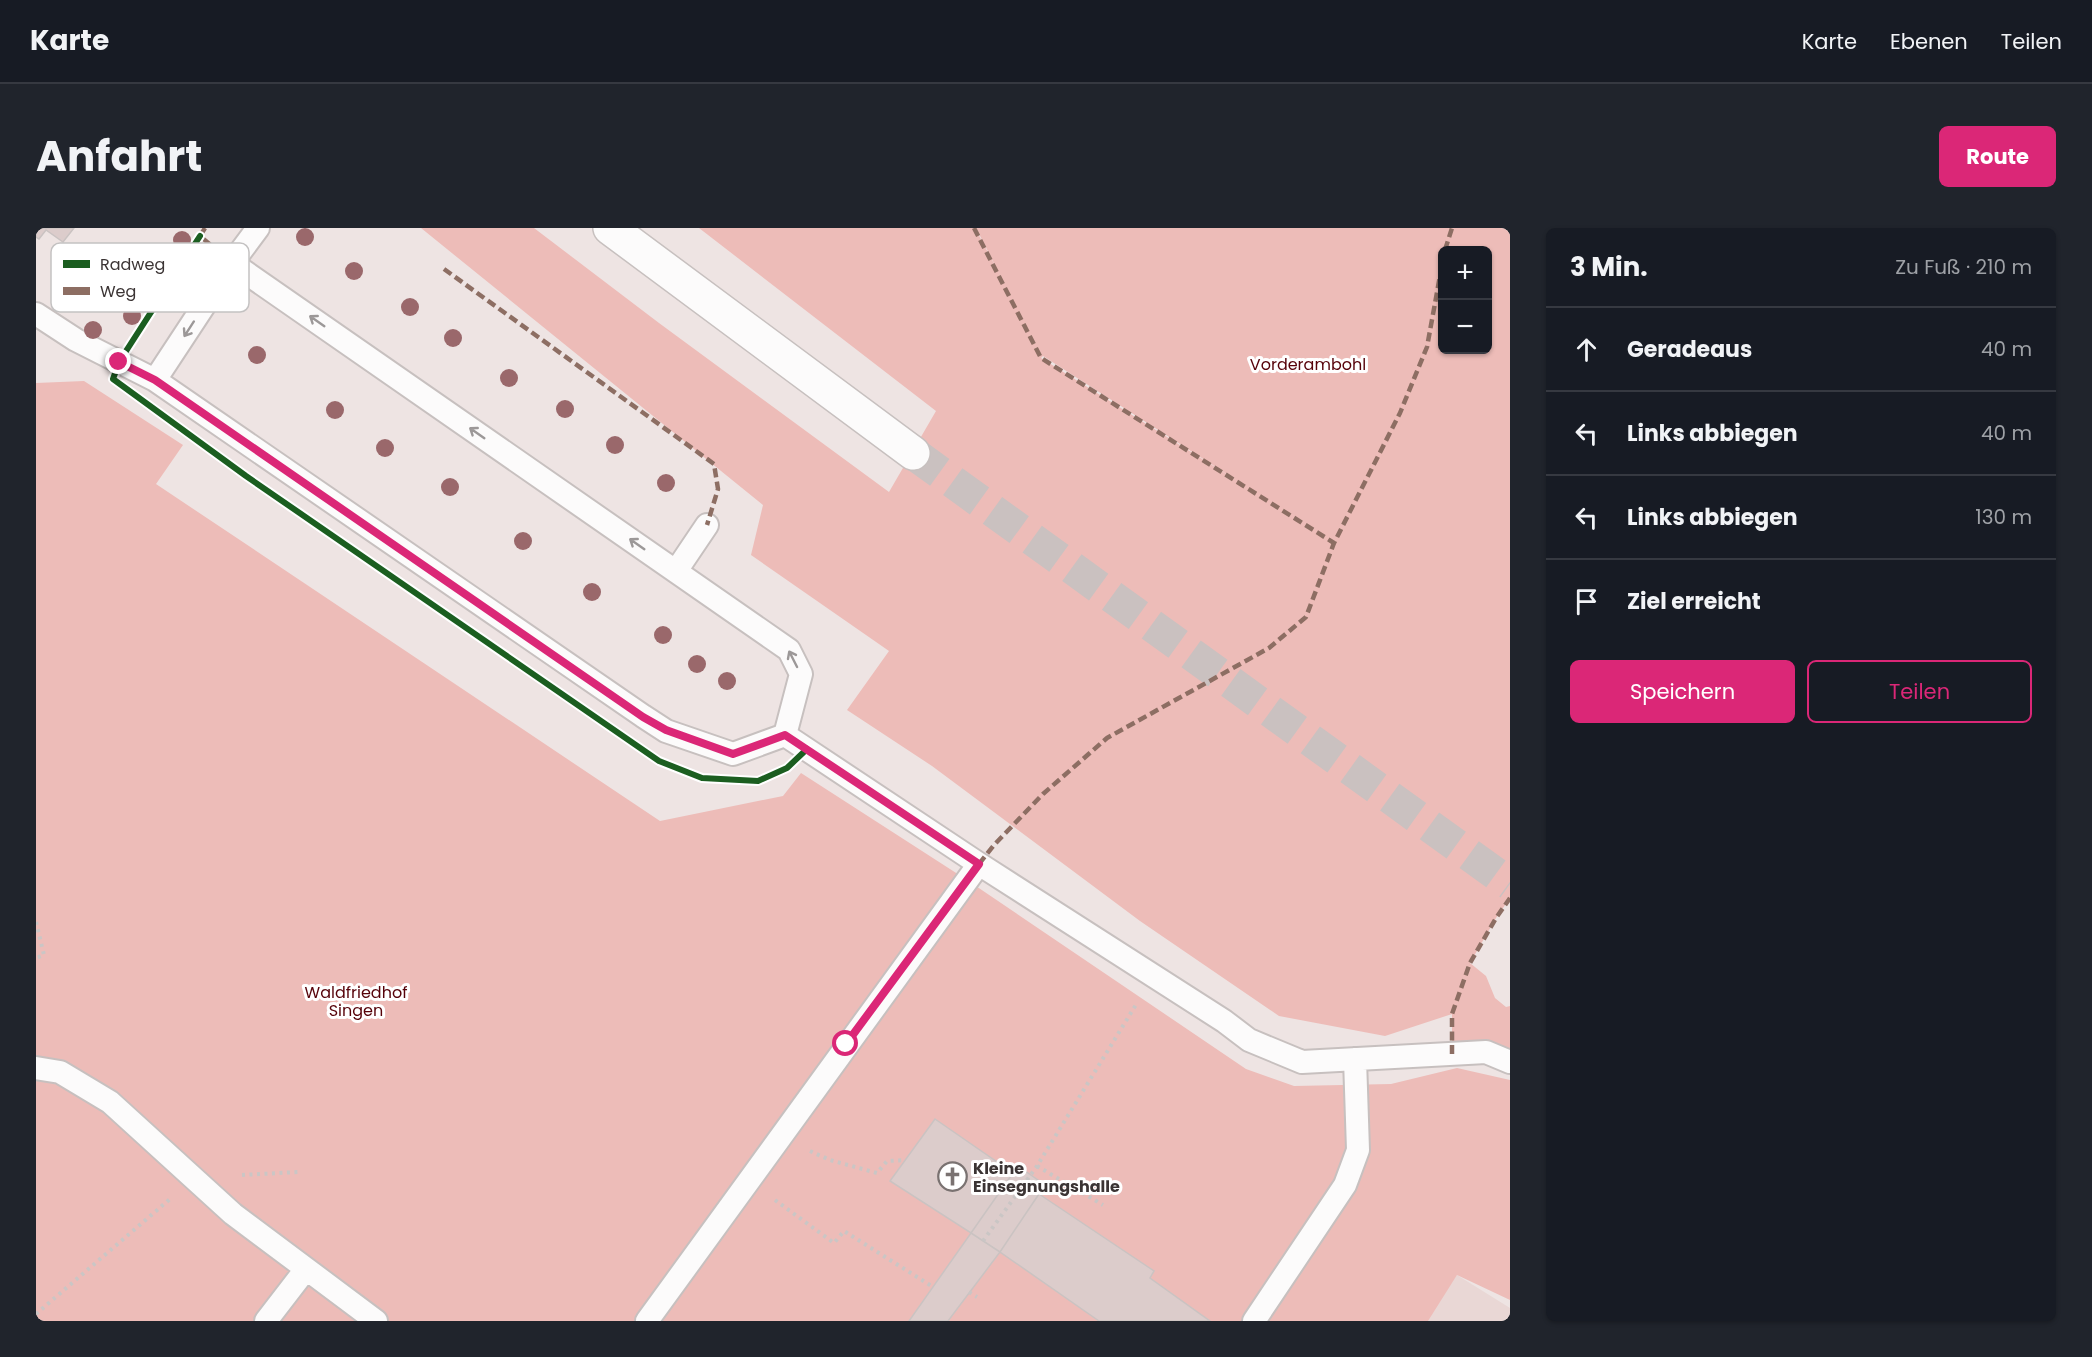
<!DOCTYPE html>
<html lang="de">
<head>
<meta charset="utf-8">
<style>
  body { margin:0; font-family:Poppins,sans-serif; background:#20242c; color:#f1f3f6 }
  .controls { position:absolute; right:18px; top:18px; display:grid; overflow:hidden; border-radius:9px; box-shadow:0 2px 4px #0004 }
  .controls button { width:54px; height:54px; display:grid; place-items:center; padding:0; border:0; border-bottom:2px solid #363941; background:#171b24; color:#f1f3f6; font:30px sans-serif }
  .stop { position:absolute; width:18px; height:18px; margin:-14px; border:4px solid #db2777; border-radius:50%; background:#fff }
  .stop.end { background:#db2777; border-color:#fff; box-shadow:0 2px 6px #0008 }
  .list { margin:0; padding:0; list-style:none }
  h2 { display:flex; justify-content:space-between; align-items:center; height:78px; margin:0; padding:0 24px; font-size:26px }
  h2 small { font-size:20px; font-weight:400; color:#9ea1a6 }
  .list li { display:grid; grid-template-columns:39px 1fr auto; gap:18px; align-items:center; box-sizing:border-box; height:84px; padding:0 24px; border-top:2px solid #363941 }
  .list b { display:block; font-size:22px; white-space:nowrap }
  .list em { font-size:20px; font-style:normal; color:#9ea1a6 }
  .actions { display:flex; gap:12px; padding:18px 24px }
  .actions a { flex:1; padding:14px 0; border:2px solid #db2777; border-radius:9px; text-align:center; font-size:21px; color:#db2777 }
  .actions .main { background:#db2777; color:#fff }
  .icon { flex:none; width:33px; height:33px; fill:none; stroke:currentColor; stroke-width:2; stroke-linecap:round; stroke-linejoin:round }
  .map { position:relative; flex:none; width:1474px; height:1093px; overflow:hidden; border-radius:9px }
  header { display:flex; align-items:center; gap:36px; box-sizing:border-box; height:84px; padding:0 30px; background:#171b24; border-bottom:2px solid #363941 }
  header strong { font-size:28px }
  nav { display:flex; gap:33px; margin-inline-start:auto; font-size:21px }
  .intro { display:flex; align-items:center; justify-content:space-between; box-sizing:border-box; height:144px; padding:0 36px }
  h1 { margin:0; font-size:42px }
  .button { padding:15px 27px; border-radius:9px; background:#db2777; color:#fff; font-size:21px; font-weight:700 }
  main { display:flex; gap:36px; padding:0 36px }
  aside { flex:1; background:#171b24; border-radius:9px; box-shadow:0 2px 4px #0004 }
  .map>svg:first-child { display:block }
  .built { fill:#e9d7d5 }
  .green { fill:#edbcb8; fill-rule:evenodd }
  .building { fill:#dccccb; stroke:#cac3c2; stroke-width:1.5 }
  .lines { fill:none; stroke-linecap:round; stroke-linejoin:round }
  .secondary-tunnel { stroke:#cac1c0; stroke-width:33; stroke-dasharray:33 16; stroke-linecap:butt }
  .lane-casing { stroke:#c7c0bf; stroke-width:26 }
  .secondary-casing { stroke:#c7c0bf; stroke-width:36 }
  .path { stroke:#cac6c5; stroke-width:4; stroke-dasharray:3 4.5; stroke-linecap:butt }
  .lane { stroke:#fcfbfb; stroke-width:22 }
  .secondary { stroke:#fcfbfb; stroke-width:33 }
  .quiet { stroke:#8d6e63; stroke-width:4.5; stroke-dasharray:9 4.5; stroke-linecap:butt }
  .cycleway-casing { stroke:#fff; stroke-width:10 }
  .cycleway { stroke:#1b5e20; stroke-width:6 }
  .tree { fill:#9a686b }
  .oneway { stroke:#9c9898 }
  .route { stroke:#db2777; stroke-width:8 }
  .labels { text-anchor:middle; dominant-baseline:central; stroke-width:6; stroke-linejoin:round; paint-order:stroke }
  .park-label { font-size:16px; fill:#560209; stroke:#fff }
  .poi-label { font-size:16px; font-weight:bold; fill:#3b3434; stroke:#fff; text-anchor:start }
  .key { fill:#fff; stroke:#c4c2c2; stroke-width:1.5 }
  .key-label { font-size:16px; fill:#3b3434 }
</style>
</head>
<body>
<header>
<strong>Karte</strong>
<nav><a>Karte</a><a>Ebenen</a><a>Teilen</a></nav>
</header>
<div class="intro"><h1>Anfahrt</h1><a class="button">Route</a></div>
<main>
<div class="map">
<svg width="1474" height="1093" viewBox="0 0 1474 1093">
  <rect width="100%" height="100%" fill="#eee4e3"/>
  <path class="built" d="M1421 1047 1474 1080V1093H1389Z"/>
  <path class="green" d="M385 0H498L623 95 853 264 900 183 663 0H939L965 49 940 0H1474V670L1460 690 1434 735 1450 748 1459 770 1470 779 1474 778V834L1416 826V786L1349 808 1243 788 1104 693 896 538 811 482 853 423 715 327 727 277ZM1406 22H1452V122H1406ZM1007 128 1203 254 1005 130Z
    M48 153 147 217 120 256 624 593 747 568 765 545 931 652 1210 841 1258 858 1355 856 1421 840 1474 852V1072L1421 1047 1392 1093H0V155Z"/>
  <path class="building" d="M0 0H38L27 14 10 2 3 11 0 9Z
    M899 891 977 945 935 1005 854 953Z
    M982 938 1009 957 964 1024 935 1005Z
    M1003 966 1118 1043 1114 1050 1174 1093H1063L964 1024Z
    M935 1005 964 1024 912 1093H873Z"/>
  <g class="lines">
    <path class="secondary-tunnel" d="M877 225 1474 656"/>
    <defs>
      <path id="lane" d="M222 0 196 35 119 152 607 488 630 503 697 526 749 507
        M196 35 753 422 765 446 749 507
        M0 86 40 112 119 152
        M640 343 671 297
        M749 507 943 636 1188 793 1213 812 1266 834 1450 824 1474 834
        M0 840 24 844 74 874 197 986 340 1093
        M230 1093 270 1041
        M611 1093 943 636
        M1218 1093 1309 957 1322 922 1319 831"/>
      <path id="secondary" d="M574 0 877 225"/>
    </defs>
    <use href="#lane" class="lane-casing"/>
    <use href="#secondary" class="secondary-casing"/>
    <path class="path" d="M0 694 8 727 0 730
      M774 923 794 932 841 945 851 933 869 932
      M1001 938 1067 977
      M206 947 262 944
      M739 972 798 1015 808 1003 897 1059
      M947 1013 1001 938 1101 775
      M933 1064 941 1069
      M0 1086 134 971"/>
    <use href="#lane" class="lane"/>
    <use href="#secondary" class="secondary"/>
    <path class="quiet" d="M169 0 164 8 196 35
      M938 0 1005 130 1298 315
      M1409 22 1416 0
      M408 41 678 236 682 261 671 297
      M943 636 958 617 1007 566 1071 510 1233 420 1270 389 1298 315 1364 185 1391 119 1406 37
      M1416 826V786L1434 735 1460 690 1474 670"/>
    <defs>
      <path id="cycleway" d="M164 8 83 134 77 151 210 248 623 533 666 550 722 553 751 540 771 521"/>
    </defs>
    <use href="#cycleway" class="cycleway-casing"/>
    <use href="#cycleway" class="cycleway"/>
  </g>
  <g class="tree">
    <circle cx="269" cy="9" r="9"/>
    <circle cx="146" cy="12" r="9"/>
    <circle cx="318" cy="43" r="9"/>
    <circle cx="374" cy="79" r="9"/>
    <circle cx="96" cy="88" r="9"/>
    <circle cx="57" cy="102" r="9"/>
    <circle cx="417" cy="110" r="9"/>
    <circle cx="221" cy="127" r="9"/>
    <circle cx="473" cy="150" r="9"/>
    <circle cx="529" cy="181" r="9"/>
    <circle cx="299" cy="182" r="9"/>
    <circle cx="579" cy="217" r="9"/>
    <circle cx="349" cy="220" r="9"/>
    <circle cx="630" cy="255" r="9"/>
    <circle cx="414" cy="259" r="9"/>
    <circle cx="487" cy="313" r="9"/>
    <circle cx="556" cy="364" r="9"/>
    <circle cx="627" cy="407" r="9"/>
    <circle cx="661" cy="436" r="9"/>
    <circle cx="691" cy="453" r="9"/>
  </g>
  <defs><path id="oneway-shaft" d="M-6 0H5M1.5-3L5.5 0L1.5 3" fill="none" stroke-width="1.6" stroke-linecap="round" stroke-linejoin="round" transform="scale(1.5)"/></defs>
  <g class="oneway">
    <use href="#oneway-shaft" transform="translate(281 93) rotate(-145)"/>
    <use href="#oneway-shaft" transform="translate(153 101) rotate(123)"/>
    <use href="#oneway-shaft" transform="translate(441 205) rotate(-145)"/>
    <use href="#oneway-shaft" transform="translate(601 316) rotate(-145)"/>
    <use href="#oneway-shaft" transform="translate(757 431) rotate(-117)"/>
  </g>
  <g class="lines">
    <path class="route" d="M83 134 119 152 607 489 630 502 697 526 749 507 943 636 810 816"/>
  </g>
  <defs>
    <symbol id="church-ring" viewBox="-11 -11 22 22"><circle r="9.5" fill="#fff" stroke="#7a7271" stroke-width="1.5"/><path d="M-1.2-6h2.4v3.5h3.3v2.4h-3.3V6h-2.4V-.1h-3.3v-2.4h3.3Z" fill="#7a7271"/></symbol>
  </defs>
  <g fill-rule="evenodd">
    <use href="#church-ring" x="900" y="932" width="33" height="33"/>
  </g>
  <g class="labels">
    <g class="park-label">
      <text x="1272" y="136">Vorderambohl</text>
      <text x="320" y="764">Waldfriedhof<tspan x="320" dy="18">Singen</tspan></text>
    </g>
    <g class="poi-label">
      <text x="937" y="940">Kleine<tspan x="937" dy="18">Einsegnungshalle</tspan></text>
    </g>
  </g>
  <rect x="15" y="15" width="198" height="69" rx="9" class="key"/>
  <rect x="27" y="32" width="27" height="8" fill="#1b5e20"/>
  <rect x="27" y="59" width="27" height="8" fill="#8d6e63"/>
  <g class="key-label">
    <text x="64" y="42">Radweg</text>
    <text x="64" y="69">Weg</text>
  </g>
</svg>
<div class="controls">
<button>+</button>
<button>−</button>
</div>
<div class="stop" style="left:810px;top:816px"></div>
<div class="stop end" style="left:83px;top:134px"></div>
</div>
<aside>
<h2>3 Min.<small>Zu Fuß · 210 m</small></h2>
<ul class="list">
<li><svg class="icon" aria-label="ahead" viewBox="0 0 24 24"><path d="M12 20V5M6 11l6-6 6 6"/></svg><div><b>Geradeaus</b></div><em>40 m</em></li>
<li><svg class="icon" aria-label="left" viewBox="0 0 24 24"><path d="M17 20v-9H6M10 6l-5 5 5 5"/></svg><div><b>Links abbiegen</b></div><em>40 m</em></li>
<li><svg class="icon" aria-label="left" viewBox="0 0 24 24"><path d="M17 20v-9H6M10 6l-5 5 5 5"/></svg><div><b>Links abbiegen</b></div><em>130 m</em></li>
<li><svg class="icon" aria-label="arrive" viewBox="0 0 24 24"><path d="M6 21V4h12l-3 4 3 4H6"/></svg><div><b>Ziel erreicht</b></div></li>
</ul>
<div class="actions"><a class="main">Speichern</a><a>Teilen</a></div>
</aside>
</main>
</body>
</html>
